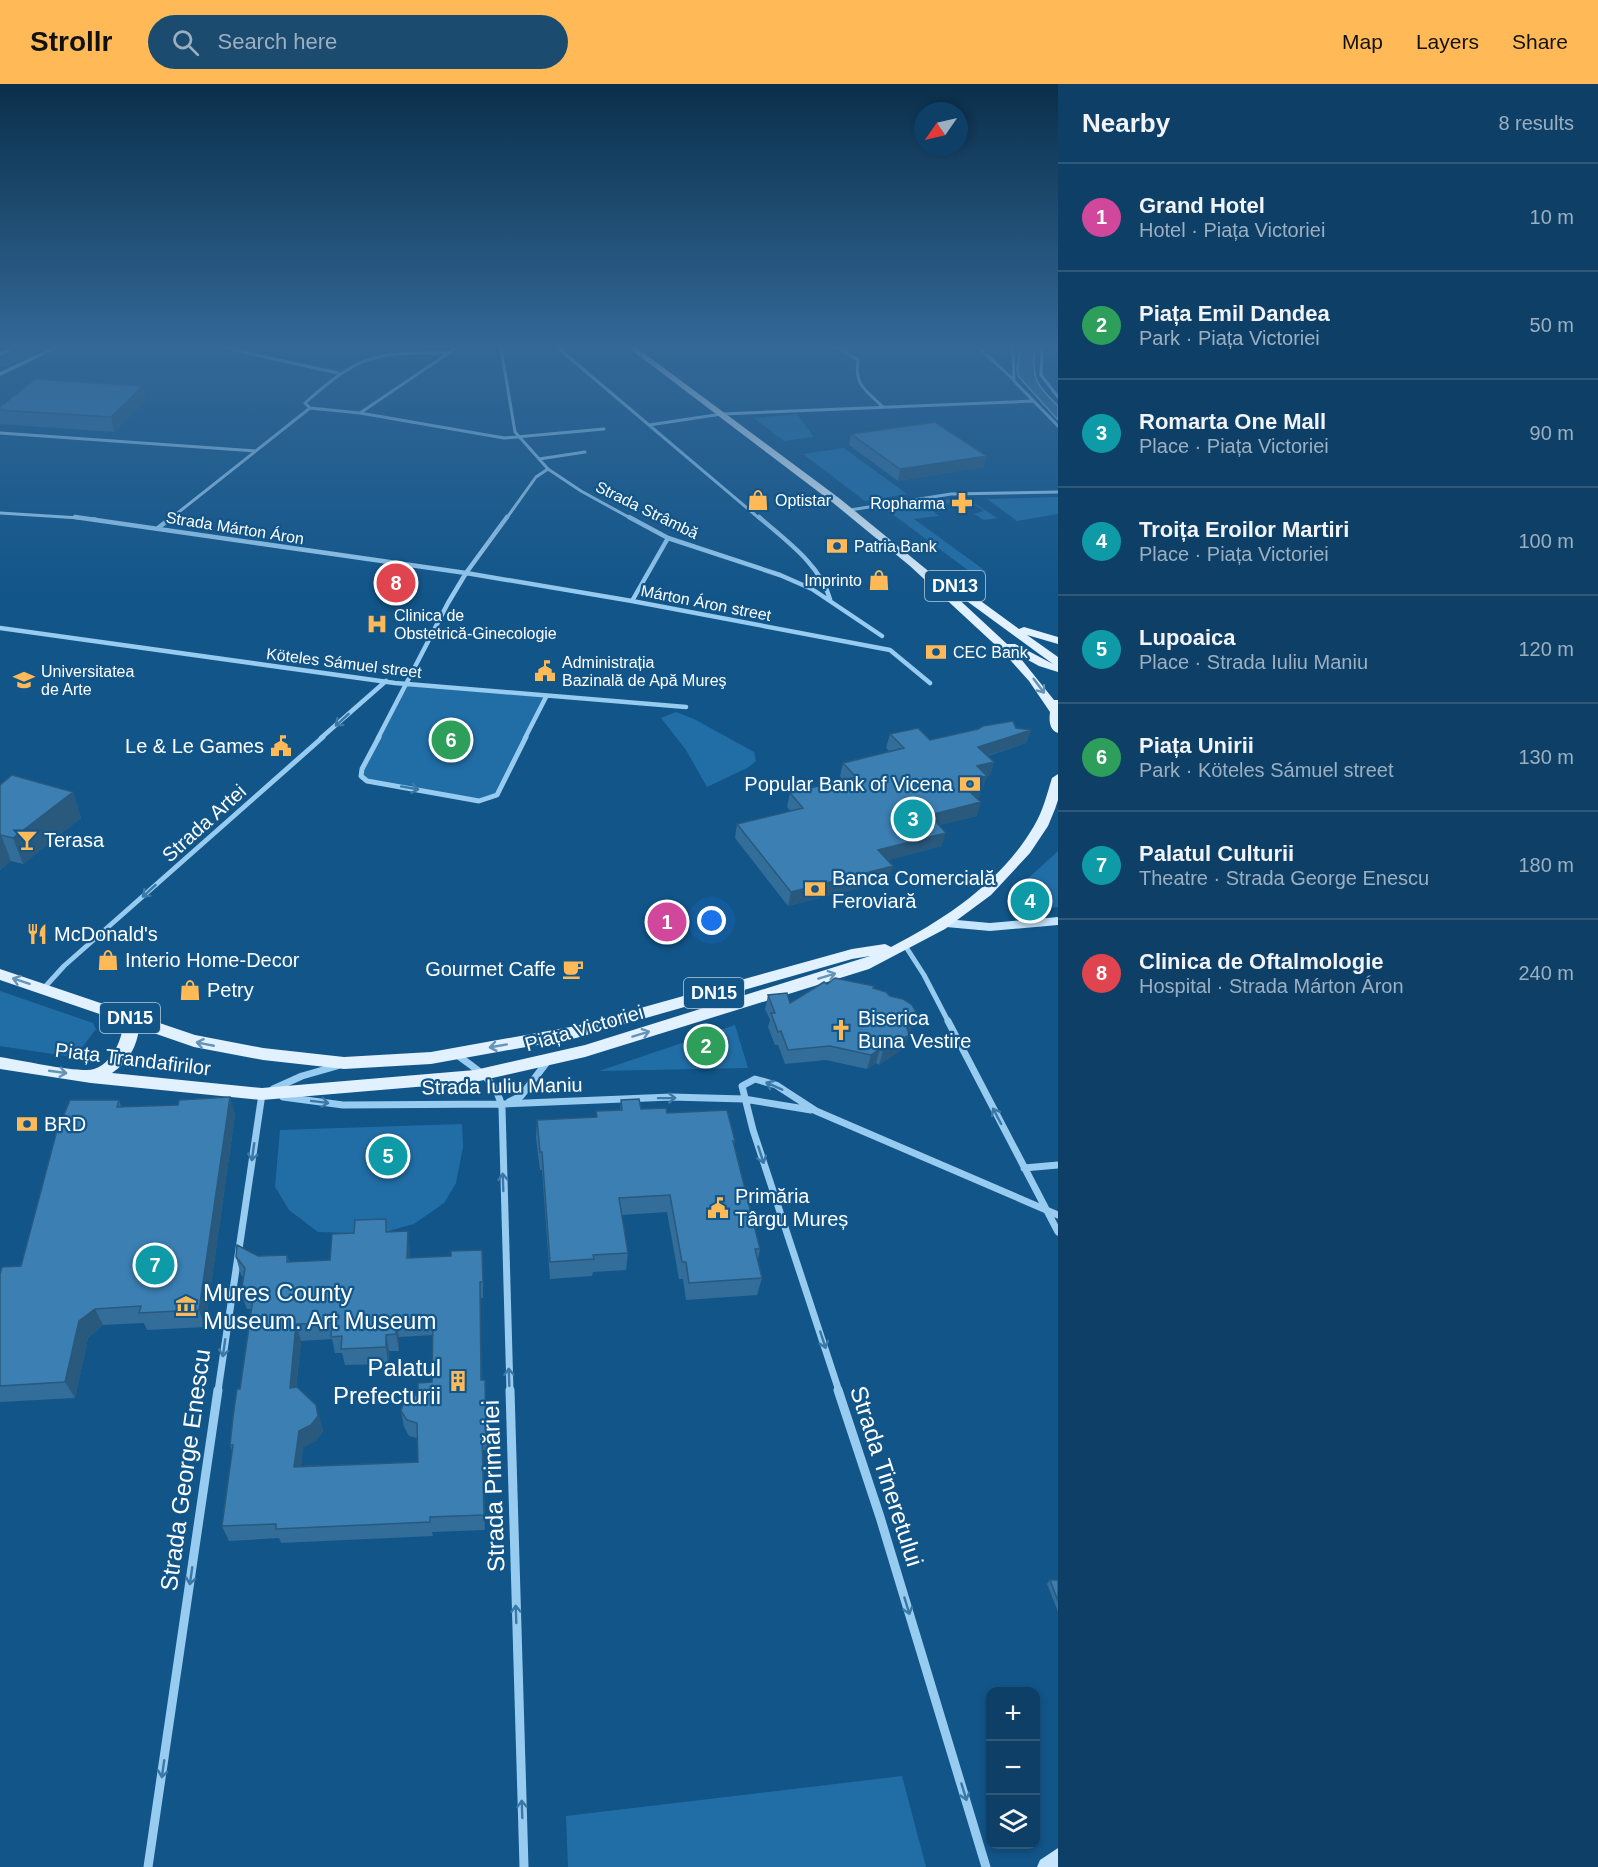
<!DOCTYPE html>
<html lang="en">
<head>
<meta charset="utf-8">
<style>
  body { margin:0; font-family:Arial,sans-serif; background:#1c4b70; color:#f1f3f6 }
  .controls { position:absolute; right:18px; bottom:18px; display:grid; overflow:hidden; border-radius:12px; box-shadow:0 3px 9px #0003 }
  .controls button { width:54px; height:54px; display:grid; place-items:center; padding:0; border:0; border-bottom:2px solid #2e597b; background:#0e4067; color:#f1f3f6; font:30px sans-serif }
  .compass { position:absolute; left:914px; top:18px; width:54px; height:54px; border-radius:50%; background:#0e4067; box-shadow:0 3px 9px #0003; rotate:236deg }
  .you { position:absolute; left:712px; top:837px; width:21px; height:21px; margin:-15px; border:4px solid #fff; border-radius:50%; background:#1a73e8; box-shadow:0 0 0 9px #1a73e833 }
  .badge { display:grid; place-items:center; width:39px; height:39px; border-radius:50%; background:#ffba57; color:#fff; font-size:20px; font-weight:700 }
  .pin { position:absolute; translate:-50% -50%; border:3px solid #fff; box-shadow:0 2px 6px #0006 }
  .list { margin:0; padding:0; list-style:none }
  h2 { display:flex; justify-content:space-between; align-items:center; height:78px; margin:0; padding:0 24px; font-size:26px }
  h2 small { font-size:20px; font-weight:400; color:#9bafc0 }
  .list li { display:grid; grid-template-columns:39px 1fr auto; gap:18px; align-items:center; box-sizing:border-box; height:108px; padding:0 24px; border-top:2px solid #2e597b }
  .list b { display:block; font-size:22px; white-space:nowrap }
  .list p { margin:0; font-size:20px; white-space:nowrap; color:#9bafc0 }
  .list em { font-size:20px; font-style:normal; color:#9bafc0 }
  .icon { flex:none; width:33px; height:33px; fill:none; stroke:currentColor; stroke-width:2; stroke-linecap:round; stroke-linejoin:round }
  .map { position:relative; flex:none; width:1058px; height:1783px; overflow:hidden }
  header { display:flex; align-items:center; gap:36px; box-sizing:border-box; height:84px; padding:0 30px; background:#ffba57; color:#111 }
  header strong { font-size:28px }
  nav { display:flex; gap:33px; margin-inline-start:auto; font-size:21px }
  .search { width:420px; height:54px; background:#1c4b70; display:flex; align-items:center; gap:15px; box-sizing:border-box; padding:0 21px; border-radius:33px; color:#9bafc0; font-size:22px }
  main { display:flex }
  aside { flex:1; background:#0e4067 }
  .map>svg:first-child { display:block }
  .green { fill:#216ea7 }
  .water { fill:#3f7197; stroke:#8ac8f4; stroke-width:1.5 }
  .lines { fill:none; stroke-linecap:round; stroke-linejoin:round }
  .street-far4 { stroke:#98cbf0; stroke-width:3 }
  .street-far3 { stroke:#98cbf0; stroke-width:4.5 }
  .street-far2 { stroke:#98cbf0; stroke-width:5 }
  .street-far1 { stroke:#98cbf0; stroke-width:7 }
  .street { stroke:#98cbf0; stroke-width:9 }
  .secondary { fill:#c6e4fb; fill-rule:evenodd }
  .primary { fill:#e1f1ff; fill-rule:evenodd }
  .wall { fill:#336d9a; fill-rule:evenodd }
  .shaded-wall { fill:#29597d }
  .building { fill:#3b7fb3; stroke:#29597d; stroke-width:1.5; fill-rule:evenodd }
  .oneway { stroke:#6593b8 }
  .oneway2 { stroke:#3a78a8 }
  .labels { text-anchor:middle; dominant-baseline:central; stroke-width:4.5; stroke-linejoin:round; paint-order:stroke }
  .far-poi-label { font-size:16px; fill:#fff; stroke:#125589; text-anchor:start }
  .far-street-label { font-size:16px; fill:#fff; stroke:#125589 }
  .shield { fill:#125589; stroke:#b8ccdc; stroke-width:1.5 }
  .shield-label { font-size:18px; font-weight:bold; fill:#fff }
  .poi-label { font-size:20px; fill:#fff; stroke:#125589; text-anchor:start }
  .street-label { font-size:20px; fill:#fff; stroke:#125589 }
  .near-poi-label { font-size:24px; fill:#fff; stroke:#125589; text-anchor:start }
  .near-street-label { font-size:24px; fill:#fff; stroke:#125589 }
</style>
</head>
<body>
<header>
<strong>Strollr</strong>
<div class="search"><svg class="icon" aria-label="search" viewBox="0 0 24 24"><circle cx="10" cy="10" r="6"/><path d="M15 15l6 6"/></svg>Search here</div>
<nav><a>Map</a><a>Layers</a><a>Share</a></nav>
</header>
<main>
<div class="map">
<svg width="1058" height="1783" viewBox="0 0 1058 1783">
  <rect width="100%" height="100%" fill="#125589"/>
  <path class="green" d="M21 264H48L8 282H0V274Z
    M797 330 814 353 784 357 754 334Z
    M844 364 907 410 865 417 803 370Z
    M1058 413V430L1017 437 987 415Z
    M958 414 971 417 997 434 984 436 974 430 984 427 968 416 928 423 939 432 914 435 987 488 973 490 887 426Z
    M406 600 546 613 497 711 484 717 363 695 362 685Z
    M676 628 694 635 754 668 756 677 749 683 707 703 686 666 661 634Z
    M1058 767V823L1015 827 1021 801Z
    M0 907 93 939 96 945 78 969 66 972 0 962Z
    M735 941 748 984 599 987Z
    M462 1040 463 1063 456 1099 444 1119 414 1140 378 1150 318 1148 289 1126 275 1103 280 1046Z
    M902 1692 926 1783H568L566 1732Z"/>
  <path class="water" d="M1021 264H1035C1032 296 1035 299 1058 322V336L1019 293 1017 285Z"/>
  <g class="lines">
    <path class="street-far4" d="M225 264 338 289
      M501 264 515 348 548 385 581 407 632 435
      M558 264 760 435
      M838 264 858 276C854 302 866 306 883 323
      M979 264 1014 296
      M1013 264 1014 297 1058 342
      M1042 264 1041 291 1058 313
      M310 324 360 329 504 354 604 345
      M310 324 305 319C359 271 374 268 446 269
      M360 329 456 264
      M649 341 722 330 1033 317
      M0 349 256 367
      M539 375 585 368
      M850 426 951 410 1058 408
      M0 429 96 435
      M170 435 310 324
      M506 435 536 393 548 385"/>
    <path class="street-far3" d="M75 433 466 489 632 517 890 566 930 599
      M629 433 668 454 780 491 812 505 882 552
      M759 433C785 456 820 480 830 515
      M158 444 172 433
      M632 517 668 454
      M0 544 395 599 686 623
      M321 654 386 597
      M378 654 448 519 466 489 507 433
      M525 654 546 613"/>
    <path class="street-far2" d="M379 653 362 685 361 692 367 697 479 717 497 711 526 653
      M906 863 924 891 949 939
      M44 904 64 882 323 653"/>
    <path class="street-far1" d="M948 937 1058 1148
      M457 971C478 986 497 997 502 1024L510 1307
      M273 1005 302 992 337 982
      M283 1013 343 1021 503 1020 671 1013 744 1015 811 1026
      M509 1018 521 1012 547 978
      M1024 1084 1058 1081
      M218 1307 262 1010
      M839 1307 753 1046 742 1002 755 995 776 1001 816 1027 1058 1131"/>
    <path class="street" d="M510 1306 524 1783
      M838 1306 880 1433 986 1783
      M148 1783 218 1306"/>
    <path class="secondary" d="M9 264H16L0 272V268Z
      M51 264H58L0 292V288Z
      M1058 833V841L990 847 946 843 940 839 946 835 990 839Z
      M1058 1764V1783H1037L1040 1776Z"/>
    <path class="primary" d="M629 264H637L839 414 932 490 933 488H941L1019 545 1024 543 1058 553V560L1027 551 1058 573V588L1039 582 1017 570 1054 616H1058V649C1049 646 1049 636 1050 628L1029 597 1004 569 910 482 832 418ZM938 496 1053 580 1015 560H1007Z
      M1058 690V716L1055 725 1048 742 1030 769 991 811 945 845 869 885 585 973 475 998 262 1016 91 999 0 985V973C25 977 64 986 87 986 109 986 123 957 123 938L0 896V885L195 951 263 964 344 973 431 968 576 942 852 865 885 860 891 863C947 834 1002 797 1034 742 1043 727 1047 710 1052 694ZM870 872 585 961 475 986 262 1004 112 989C128 978 137 963 139 944L194 963 263 976 344 985 431 980 576 954 852 875Z"/>
  </g>
  <path class="wall" d="M146 316 114 348 0 340V323Z
    M851 350 984 383 898 397 849 361Z
    M1016 644 1031 646 1026 659 988 672 994 678 990 691 987 692 982 705 978 716 977 732 939 741 942 762 888 776 889 796 788 822 735 754 737 740 791 727 787 723 790 709 843 696 840 692 843 679 890 668 886 664 890 650 930 656Z
    M0 701 73 708 81 734 23 780 11 777 0 786Z
    M827 900 873 904 910 951 908 953 904 964 879 981 876 979 867 985 826 976 785 980 778 961H775L768 943 770 936 765 925 768 911 790 919Z
    M230 1013 235 1031 205 1243 147 1246 144 1239 103 1241 88 1254 75 1314 0 1318V1190L21 1182 119 1016 121 1023 178 1021Z
    M621 1016 641 1025 667 1029 735 1057 734 1062 760 1165 758 1176 762 1194 757 1211 686 1216 683 1195H679L667 1128 622 1131 628 1169 626 1186 593 1188 592 1192 550 1195 542 1086H540L536 1054 537 1036 596 1033V1027L620 1026Z
    M386 1135 388 1148 410 1164 409 1174 483 1183V1214H480L482 1296H485L487 1366H483L485 1446 432 1448 433 1452 281 1459 279 1454 229 1457 222 1442 232 1367 230 1361 240 1305 251 1225H247L241 1209 244 1194 241 1191 236 1173 287 1171 289 1178 330 1176 354 1149ZM433 1251 432 1298 418 1310 401 1327 404 1343 409 1352 417 1354 418 1378 301 1382 303 1363 316 1357 323 1347 316 1321 296 1304 301 1257 332 1255 335 1269H342L345 1281 388 1280 389 1267H399V1253Z
    M1050 1496H1058V1528L1047 1500Z"/>
  <path class="shaded-wall" d="M143 302 146 316 114 348 111 333Z
    M987 372 984 383 898 397 900 385Z
    M1031 646 1026 659 974 676 978 663Z
    M994 678 990 691 987 692 978 718H981L977 732 925 745 930 731 977 682Z
    M73 708 81 734 23 780 13 754Z
    M946 749 942 762 875 780 878 766Z
    M1 751 11 777 0 786V752Z
    M893 782 889 796 788 822 791 808Z
    M914 938 904 964 879 981 883 967Z
    M880 965 876 979 867 985 871 971Z
    M230 1013 235 1031 205 1243 199 1226Z
    M408 1147 410 1164 409 1191 407 1174Z
    M480 1198V1214L482 1312 481 1296Z
    M95 1225 103 1241 88 1254 75 1314 65 1298 79 1237Z
    M396 1236 399 1253V1267L396 1250Z
    M296 1240 301 1257 294 1320 290 1304Z
    M386 1251 389 1267 388 1280 386 1263Z
    M316 1321 323 1347 316 1357 303 1363 299 1398 294 1383 299 1347Z
    M482 1350 483 1366 485 1446 484 1431Z"/>
  <path class="building" d="M35 295 143 302 111 333 0 326V323Z
    M935 338 987 372 900 385 851 350Z
    M1013 637 1016 644 1031 646 978 663 994 678 977 682 987 692 972 695 982 705 971 709 981 718 930 731 946 749 878 766 893 782 791 808 737 740 803 724 790 709 856 693 843 679 904 664 890 650 918 644 930 656 978 645 983 642Z
    M12 691 73 708 13 754 1 751 0 752V701Z
    M835 894 874 902 873 904 886 908 890 912 903 915 912 921 917 930 914 938 907 944 909 951 883 967 880 965 871 971 830 962 788 966 781 947 778 948 771 929H775L768 911 787 909 790 919 824 898 827 900Z
    M230 1013 199 1226 139 1229 141 1222 95 1225 79 1237 65 1298 0 1302V1190L2 1183 21 1182 56 1050 70 1016H119L117 1023 178 1021 179 1016Z
    M639 1015 641 1025 666 1024 667 1029 727 1026 735 1057H733L760 1165H755L762 1194 689 1199 686 1178H682L670 1111 619 1114 628 1169 593 1171 594 1175 550 1178 542 1068H540L537 1036 597 1033 596 1027 622 1026 621 1016Z
    M386 1135V1148L408 1147 407 1174 451 1172V1167L482 1166 483 1198H480L481 1296H485L486 1350H482L484 1431 430 1433V1438L276 1445V1440L222 1442 233 1361H230L233 1333 237 1305H240L254 1208 241 1209 245 1184 236 1173 237 1161 258 1172 287 1171V1178L330 1176 332 1150 354 1149 355 1136ZM433 1234 432 1298 418 1299V1310L404 1317 401 1327 407 1336 417 1339 418 1378 294 1383 299 1347 311 1341 318 1332 316 1321 297 1303 290 1304 296 1240 332 1239 331 1253 342 1252 341 1265 386 1263V1251L396 1250V1236Z
    M1050 1496H1058V1517Z"/>
  <defs><path id="oneway-shaft" d="M-6 0H5M1.5-3L5.5 0L1.5 3" fill="none" stroke-width="1.6" stroke-linecap="round" stroke-linejoin="round" transform="scale(1.5)"/></defs>
  <g class="oneway">
    <use href="#oneway-shaft" transform="translate(1039 602) rotate(53)"/>
    <use href="#oneway-shaft" transform="translate(827 892) rotate(-17)"/>
    <use href="#oneway-shaft" transform="translate(21 897) rotate(-162)"/>
    <use href="#oneway-shaft" transform="translate(641 950) rotate(-17)"/>
    <use href="#oneway-shaft" transform="translate(205 960) rotate(-169)"/>
    <use href="#oneway-shaft" transform="translate(498 962) rotate(170)"/>
    <use href="#oneway-shaft" transform="translate(58 988) rotate(8)"/>
  </g>
  <g class="oneway2">
    <use href="#oneway-shaft" transform="translate(342 636) rotate(138)"/>
    <use href="#oneway-shaft" transform="translate(410 704) rotate(10)"/>
    <use href="#oneway-shaft" transform="translate(149 807) rotate(138)"/>
    <use href="#oneway-shaft" transform="translate(774 1002) rotate(-156)"/>
    <use href="#oneway-shaft" transform="translate(667 1014) rotate(-1)"/>
    <use href="#oneway-shaft" transform="translate(320 1018) rotate(7)"/>
    <use href="#oneway-shaft" transform="translate(997 1032) rotate(-118)"/>
    <use href="#oneway-shaft" transform="translate(253 1068) rotate(98)"/>
    <use href="#oneway-shaft" transform="translate(761 1071) rotate(72)"/>
    <use href="#oneway-shaft" transform="translate(503 1098) rotate(-92)"/>
    <use href="#oneway-shaft" transform="translate(823 1256) rotate(72)"/>
    <use href="#oneway-shaft" transform="translate(224 1264) rotate(98)"/>
    <use href="#oneway-shaft" transform="translate(509 1293) rotate(-92)"/>
    <use href="#oneway-shaft" transform="translate(191 1492) rotate(98)"/>
    <use href="#oneway-shaft" transform="translate(907 1522) rotate(73)"/>
    <use href="#oneway-shaft" transform="translate(516 1530) rotate(-92)"/>
    <use href="#oneway-shaft" transform="translate(163 1685) rotate(98)"/>
    <use href="#oneway-shaft" transform="translate(964 1708) rotate(73)"/>
    <use href="#oneway-shaft" transform="translate(522 1725) rotate(-92)"/>
  </g>
  <linearGradient id="sky" x2="0" y2="1"><stop stop-color="#0a2f4b"/><stop offset="0.51" stop-color="#336897"/><stop offset="1" stop-color="#336897" stop-opacity="0"/></linearGradient>
  <rect width="1058" height="514" fill="url(#sky)"/>
  <defs>
    <symbol id="shop-bare" viewBox="-9 -9 18 18"><path d="M-5-2.5h2.3a2.7 3.5 0 0 1 5.4 0H5L5.5 6h-11ZM-1.5-2.5h3a1.5 2.3 0 0 0-3 0Z" fill="#ffba57" stroke="#125589" stroke-width="2.5" paint-order="stroke"/></symbol>
    <symbol id="pharmacy-bare" viewBox="-9 -9 18 18"><path d="M-2-6h4v4h4v4h-4v4h-4v-4h-4v-4h4Z" fill="#ffba57" stroke="#125589" stroke-width="2.5" paint-order="stroke"/></symbol>
    <symbol id="bank-bare" viewBox="-9 -9 18 18"><path d="M-6-4H6V4H-6ZM0-2.3a2.3 2.3 0 1 0 0 4.6a2.3 2.3 0 1 0 0-4.6Z" fill="#ffba57" stroke="#125589" stroke-width="2.5" paint-order="stroke"/></symbol>
    <symbol id="hospital-bare" viewBox="-9 -9 18 18"><path d="M-5-5h3v3.5h4V-5h3V5h-3V1.5h-4V5h-3Z" fill="#ffba57" stroke="#125589" stroke-width="2.5" paint-order="stroke"/></symbol>
    <symbol id="civic-bare" viewBox="-9 -9 18 18"><path d="M-.6-6.5H3V-4.5H.6V-3L4-1V1h2V6H-6V1h2V-1L-.6-3ZM-1.2 2.5V6h2.4V2.5Z" fill="#ffba57" stroke="#125589" stroke-width="2.5" paint-order="stroke"/></symbol>
    <symbol id="university-bare" viewBox="-9 -9 18 18"><path d="M0-5L7-2L0 1L-7-2ZM-4 1L0 2.5L4 1V4Q0 6-4 4Z" fill="#ffba57" stroke="#125589" stroke-width="2.5" paint-order="stroke"/></symbol>
    <symbol id="bar-bare" viewBox="-9 -9 18 18"><path d="M-6-5H6L.8 .8V4.5H3.5V6h-7V4.5H-.8V.8Z" fill="#ffba57" stroke="#125589" stroke-width="2.5" paint-order="stroke"/></symbol>
    <symbol id="restaurant-bare" viewBox="-9 -9 18 18"><path d="M-5-6h1v4h1v-4h1v4h1v-4h1v5L-1.5 .5V6h-2V.5L-5-1ZM5-6V6H3V1.5H1.5Q1.5-4 5-6Z" fill="#ffba57" stroke="#125589" stroke-width="2.5" paint-order="stroke"/></symbol>
    <symbol id="cafe-bare" viewBox="-9 -9 18 18"><path d="M-5.5-4.5H6V0H3Q3 3.5 0 3.5H-2.5Q-5.5 3.5-5.5 0ZM3-3.2v2h1.7v-2ZM-6 4.5H4V6H-6Z" fill="#ffba57" stroke="#125589" stroke-width="2.5" paint-order="stroke"/></symbol>
    <symbol id="church-bare" viewBox="-9 -9 18 18"><path d="M-1.2-6h2.4v3.5h3.3v2.4h-3.3V6h-2.4V-.1h-3.3v-2.4h3.3Z" fill="#ffba57" stroke="#125589" stroke-width="2.5" paint-order="stroke"/></symbol>
    <symbol id="museum-bare" viewBox="-9 -9 18 18"><path d="M0-6L6-3V-2H-6V-3ZM-5-1h2V3h-2ZM-1-1h2V3h-2ZM3-1h2V3H3ZM-6 4H6V6H-6Z" fill="#ffba57" stroke="#125589" stroke-width="2.5" paint-order="stroke"/></symbol>
    <symbol id="building-bare" viewBox="-9 -9 18 18"><path d="M-4-6H4V6H1V3H-1V6H-4ZM-2.5-4.3h1.7v1.8h-1.7ZM.8-4.3h1.7v1.8H.8ZM-2.5-1h1.7V.8h-1.7ZM.8-1h1.7V.8H.8Z" fill="#ffba57" stroke="#125589" stroke-width="2.5" paint-order="stroke"/></symbol>
  </defs>
  <g fill-rule="evenodd">
    <use href="#shop-bare" x="743" y="401" width="30" height="30"/>
    <use href="#pharmacy-bare" x="947" y="404" width="30" height="30"/>
    <use href="#bank-bare" x="822" y="447" width="30" height="30"/>
    <use href="#shop-bare" x="864" y="481" width="30" height="30"/>
    <use href="#hospital-bare" x="362" y="525" width="30" height="30"/>
    <use href="#bank-bare" x="921" y="553" width="30" height="30"/>
    <use href="#civic-bare" x="530" y="572" width="30" height="30"/>
    <use href="#university-bare" x="9" y="581" width="30" height="30"/>
    <use href="#civic-bare" x="266" y="647" width="30" height="30"/>
    <use href="#bank-bare" x="955" y="685" width="30" height="30"/>
    <use href="#bar-bare" x="12" y="741" width="30" height="30"/>
    <use href="#bank-bare" x="800" y="790" width="30" height="30"/>
    <use href="#restaurant-bare" x="22" y="835" width="30" height="30"/>
    <use href="#shop-bare" x="93" y="861" width="30" height="30"/>
    <use href="#cafe-bare" x="558" y="870" width="30" height="30"/>
    <use href="#shop-bare" x="175" y="891" width="30" height="30"/>
    <use href="#church-bare" x="826" y="931" width="30" height="30"/>
    <use href="#bank-bare" x="12" y="1025" width="30" height="30"/>
    <use href="#civic-bare" x="703" y="1109" width="30" height="30"/>
    <use href="#museum-bare" x="171" y="1207" width="30" height="30"/>
    <use href="#building-bare" x="443" y="1282" width="30" height="30"/>
  </g>
  <g class="labels">
    <g class="far-poi-label">
      <text x="775" y="416">Optistar</text>
      <text x="945" y="419" text-anchor="end">Ropharma</text>
      <text x="854" y="462">Patria Bank</text>
      <text x="862" y="496" text-anchor="end">Imprinto</text>
      <text x="394" y="531">Clinica de<tspan x="394" dy="18">Obstetrică-Ginecologie</tspan></text>
      <text x="953" y="568">CEC Bank</text>
      <text x="562" y="578">Administrația<tspan x="562" dy="18">Bazinală de Apă Mureş</tspan></text>
      <text x="41" y="587">Universitatea<tspan x="41" dy="18">de Arte</tspan></text>
    </g>
    <g class="far-street-label">
      <text transform="translate(647 426) rotate(26)">Strada Strâmbă</text>
      <text transform="translate(235 444) rotate(9)">Strada Márton Áron</text>
      <text transform="translate(706 519) rotate(11)">Márton Áron street</text>
      <text transform="translate(344 579) rotate(7)">Köteles Sámuel street</text>
    </g>
    <g class="shield">
      <rect x="925" y="487" width="60" height="30" rx="4.5"/>
      <rect x="684" y="894" width="60" height="30" rx="4.5"/>
      <rect x="100" y="919" width="60" height="30" rx="4.5"/>
    </g>
    <g class="shield-label">
      <text x="955" y="502">DN13</text>
      <text x="714" y="909">DN15</text>
      <text x="130" y="934">DN15</text>
    </g>
    <g class="poi-label">
      <text x="264" y="662" text-anchor="end">Le &amp; Le Games</text>
      <text x="953" y="700" text-anchor="end">Popular Bank of Vicena</text>
      <text x="44" y="756">Terasa</text>
      <text x="832" y="794">Banca Comercială<tspan x="832" dy="23">Feroviară</tspan></text>
      <text x="54" y="850">McDonald's</text>
      <text x="125" y="876">Interio Home-Decor</text>
      <text x="556" y="885" text-anchor="end">Gourmet Caffe</text>
      <text x="207" y="906">Petry</text>
      <text x="858" y="934">Biserica<tspan x="858" dy="23">Buna Vestire</tspan></text>
      <text x="44" y="1040">BRD</text>
      <text x="735" y="1112">Primăria<tspan x="735" dy="23">Târgu Mureș</tspan></text>
    </g>
    <g class="street-label">
      <text transform="translate(204 739) rotate(-42)">Strada Artei</text>
      <text transform="translate(584 944) rotate(-16)">Piața Victoriei</text>
      <text transform="translate(133 975) rotate(7)">Piața Trandafirilor</text>
      <text transform="translate(502 1002) rotate(-1)">Strada Iuliu Maniu</text>
    </g>
    <g class="near-poi-label">
      <text x="203" y="1208">Mures County<tspan x="203" dy="28">Museum. Art Museum</tspan></text>
      <text x="441" y="1283" text-anchor="end">Palatul<tspan x="441" dy="28">Prefecturii</tspan></text>
    </g>
    <g class="near-street-label">
      <text transform="translate(185 1386) rotate(-82)">Strada George Enescu</text>
      <text transform="translate(887 1392) rotate(72)">Strada Tineretului</text>
      <text transform="translate(493 1402) rotate(-92)">Strada Primăriei</text>
    </g>
  </g>
</svg>
<div class="controls">
<button>+</button>
<button>−</button>
<button><svg class="icon" aria-label="layers" viewBox="0 0 24 24"><path d="M12 4l9 5-9 5-9-5zM3 14l9 5 9-5"/></svg></button>
</div>
<svg class="compass" viewBox="-18 -18 36 36"><path d="M0-13l5 13h-10z" fill="#e53935"/><path d="M0 13l5-13h-10z" fill="#9bafc0"/></svg>
<div class="you"></div>
<div class="pin badge" style="left:667px;top:838px;background:#d1479c">1</div>
<div class="pin badge" style="left:706px;top:962px;background:#2e9e5b">2</div>
<div class="pin badge" style="left:913px;top:735px;background:#0f9aa8">3</div>
<div class="pin badge" style="left:1030px;top:817px;background:#0f9aa8">4</div>
<div class="pin badge" style="left:388px;top:1072px;background:#0f9aa8">5</div>
<div class="pin badge" style="left:451px;top:656px;background:#2e9e5b">6</div>
<div class="pin badge" style="left:155px;top:1181px;background:#0f9aa8">7</div>
<div class="pin badge" style="left:396px;top:499px;background:#e0444e">8</div>
</div>
<aside>
<h2>Nearby<small>8 results</small></h2>
<ul class="list">
<li><span class="badge" style="background:#d1479c">1</span><div><b>Grand Hotel</b><p>Hotel · Piața Victoriei</p></div><em>10 m</em></li>
<li><span class="badge" style="background:#2e9e5b">2</span><div><b>Piața Emil Dandea</b><p>Park · Piața Victoriei</p></div><em>50 m</em></li>
<li><span class="badge" style="background:#0f9aa8">3</span><div><b>Romarta One Mall</b><p>Place · Piața Victoriei</p></div><em>90 m</em></li>
<li><span class="badge" style="background:#0f9aa8">4</span><div><b>Troița Eroilor Martiri</b><p>Place · Piața Victoriei</p></div><em>100 m</em></li>
<li><span class="badge" style="background:#0f9aa8">5</span><div><b>Lupoaica</b><p>Place · Strada Iuliu Maniu</p></div><em>120 m</em></li>
<li><span class="badge" style="background:#2e9e5b">6</span><div><b>Piața Unirii</b><p>Park · Köteles Sámuel street</p></div><em>130 m</em></li>
<li><span class="badge" style="background:#0f9aa8">7</span><div><b>Palatul Culturii</b><p>Theatre · Strada George Enescu</p></div><em>180 m</em></li>
<li><span class="badge" style="background:#e0444e">8</span><div><b>Clinica de Oftalmologie</b><p>Hospital · Strada Márton Áron</p></div><em>240 m</em></li>
</ul>
</aside>
</main>
</body>
</html>
